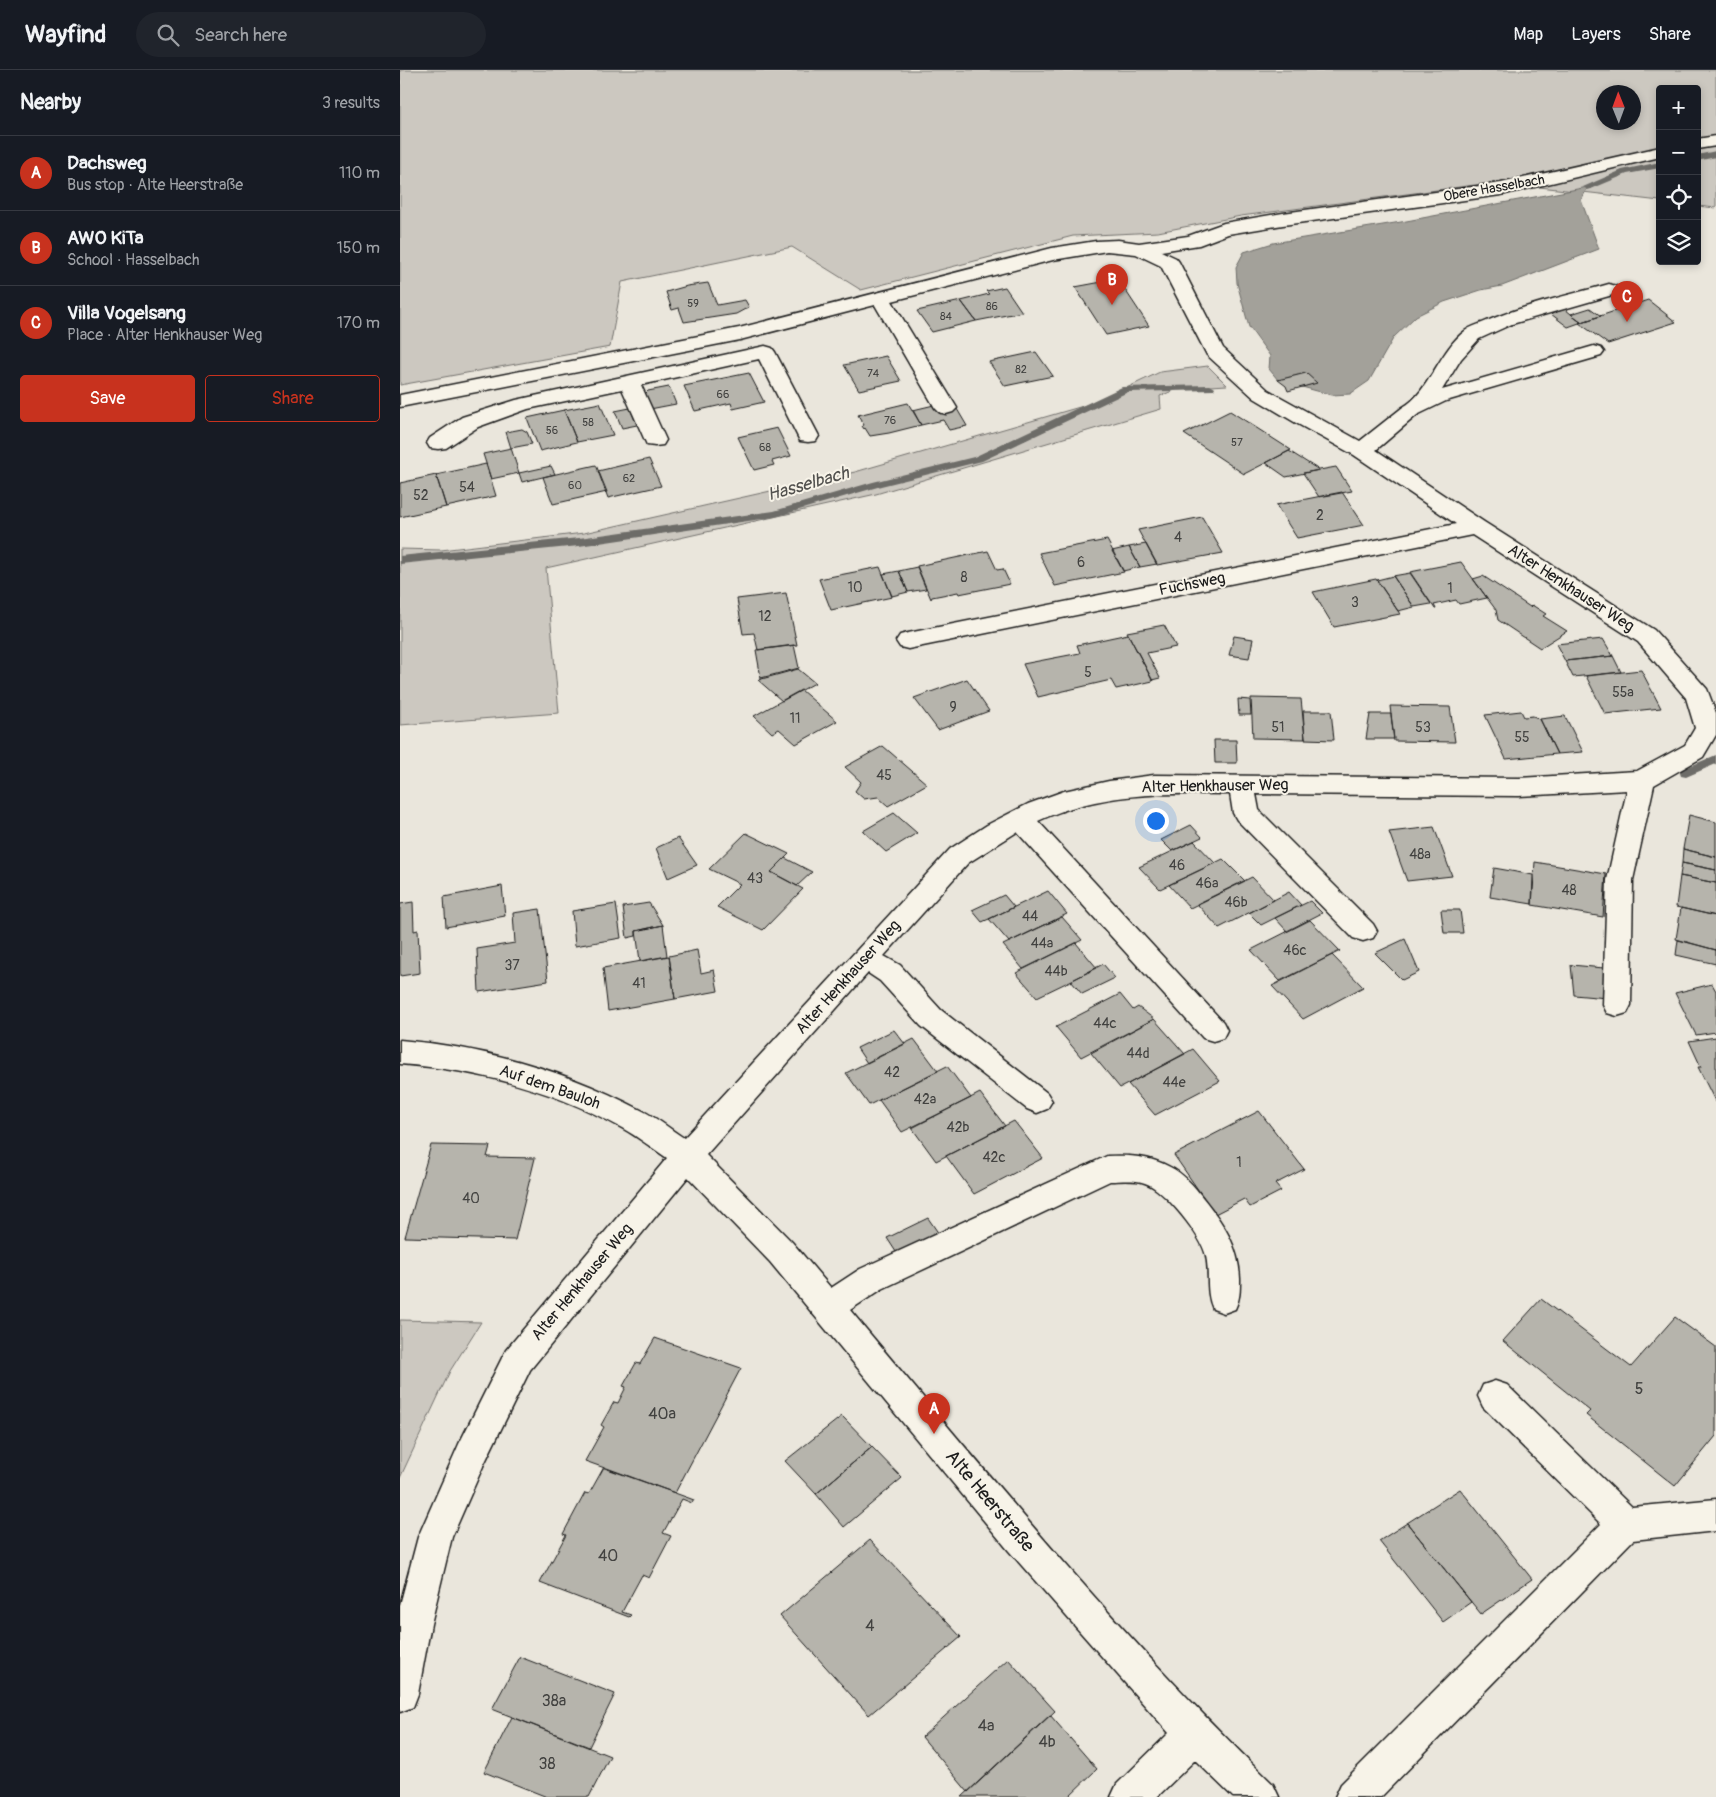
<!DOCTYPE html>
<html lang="en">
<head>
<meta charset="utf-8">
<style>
  body { margin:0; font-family:Pangolin,sans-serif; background:#20242c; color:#f1f3f6 }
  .controls { position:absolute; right:15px; top:15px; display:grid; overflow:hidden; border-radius:5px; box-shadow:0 2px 8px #0003 }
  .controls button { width:45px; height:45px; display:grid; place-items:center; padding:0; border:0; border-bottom:1px solid #363941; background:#171b24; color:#f1f3f6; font:25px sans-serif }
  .compass { position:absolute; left:1196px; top:15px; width:45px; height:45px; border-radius:50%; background:#171b24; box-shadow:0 2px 8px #0003; rotate:359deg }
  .you { position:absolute; left:755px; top:750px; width:18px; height:18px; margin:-12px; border:4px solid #fff; border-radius:50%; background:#1a73e8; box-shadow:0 0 0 8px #1a73e833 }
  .badge { display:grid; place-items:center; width:32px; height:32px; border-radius:50%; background:#c8321e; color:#fff; font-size:16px; font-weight:700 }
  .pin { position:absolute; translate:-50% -41px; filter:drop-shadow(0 1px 2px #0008) }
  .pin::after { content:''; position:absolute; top:26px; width:18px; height:15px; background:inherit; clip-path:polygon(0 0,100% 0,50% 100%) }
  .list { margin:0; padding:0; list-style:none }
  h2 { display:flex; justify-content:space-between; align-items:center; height:65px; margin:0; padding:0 20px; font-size:21px }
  h2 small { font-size:16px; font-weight:400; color:#9ea1a6 }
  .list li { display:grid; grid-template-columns:32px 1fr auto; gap:15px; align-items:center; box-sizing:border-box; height:75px; padding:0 20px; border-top:1px solid #363941 }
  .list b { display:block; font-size:19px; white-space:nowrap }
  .list p { margin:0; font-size:16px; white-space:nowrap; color:#9ea1a6 }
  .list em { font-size:16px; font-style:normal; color:#9ea1a6 }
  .actions { display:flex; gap:10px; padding:15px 20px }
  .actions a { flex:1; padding:11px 0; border:1px solid #c8321e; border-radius:5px; text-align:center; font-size:18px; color:#c8321e }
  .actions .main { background:#c8321e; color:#fff }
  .icon { flex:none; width:28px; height:28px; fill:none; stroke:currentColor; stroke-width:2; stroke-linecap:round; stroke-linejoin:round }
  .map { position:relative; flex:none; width:1316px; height:1727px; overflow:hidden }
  header { display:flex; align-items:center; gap:30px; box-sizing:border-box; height:70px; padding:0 25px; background:#171b24; border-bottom:1px solid #363941 }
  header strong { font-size:24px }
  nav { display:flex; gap:28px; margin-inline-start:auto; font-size:18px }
  .search { width:350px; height:45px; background:#20242c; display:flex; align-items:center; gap:12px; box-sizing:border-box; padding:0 18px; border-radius:28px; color:#9ea1a6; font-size:19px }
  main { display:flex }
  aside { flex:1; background:#171b24 }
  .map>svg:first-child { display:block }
  .green { fill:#ccc8c0; stroke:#74726e; fill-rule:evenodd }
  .water { fill:#a3a19a; stroke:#6d6c68 }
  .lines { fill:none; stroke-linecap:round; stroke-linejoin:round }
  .stream { fill:#6d6c68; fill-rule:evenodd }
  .building { fill:#b6b4ac; stroke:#1c1c1c }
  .minor-casing { stroke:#1c1c1c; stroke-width:3 }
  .minor { fill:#f7f3e8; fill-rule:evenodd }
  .labels { text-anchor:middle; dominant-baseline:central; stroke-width:4; stroke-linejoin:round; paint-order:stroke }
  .far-number-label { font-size:11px; fill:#424240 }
  .far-street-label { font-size:14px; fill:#1c1c1c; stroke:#f7f3e8 }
  .number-label { font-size:14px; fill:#424240 }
  .street-label { font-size:16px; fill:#1c1c1c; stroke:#f7f3e8 }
  .near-number-label { font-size:16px; fill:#424240 }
  .water-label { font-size:18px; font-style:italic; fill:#52514e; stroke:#f7f3e8 }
  .near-street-label { font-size:19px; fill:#1c1c1c; stroke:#f7f3e8 }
</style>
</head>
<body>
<header>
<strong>Wayfind</strong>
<div class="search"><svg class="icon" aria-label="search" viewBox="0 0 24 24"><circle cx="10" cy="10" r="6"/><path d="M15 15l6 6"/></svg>Search here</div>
<nav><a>Map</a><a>Layers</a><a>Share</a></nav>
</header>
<main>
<aside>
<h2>Nearby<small>3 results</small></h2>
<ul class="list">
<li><span class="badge">A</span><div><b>Dachsweg</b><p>Bus stop · Alte Heerstraße</p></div><em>110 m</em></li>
<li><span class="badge">B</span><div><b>AWO KiTa</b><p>School · Hasselbach</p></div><em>150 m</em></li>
<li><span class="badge">C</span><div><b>Villa Vogelsang</b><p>Place · Alter Henkhauser Weg</p></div><em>170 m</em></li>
</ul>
<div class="actions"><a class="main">Save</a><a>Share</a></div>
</aside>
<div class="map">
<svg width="1316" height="1727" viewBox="0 0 1316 1727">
  <rect width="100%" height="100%" fill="#eae6dc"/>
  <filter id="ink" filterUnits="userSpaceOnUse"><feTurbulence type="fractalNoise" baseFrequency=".02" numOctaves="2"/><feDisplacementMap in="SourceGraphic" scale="10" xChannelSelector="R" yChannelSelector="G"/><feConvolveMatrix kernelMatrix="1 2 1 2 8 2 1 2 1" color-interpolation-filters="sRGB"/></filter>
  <g filter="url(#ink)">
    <path class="green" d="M0 0H1316V138L1297 136V19H1260V131L1097 112 841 146 758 162 673 166 461 220 392 177 222 212 210 277 0 315ZM1204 22H1234V52H1204Z
      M808 296 827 315 780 318 760 326 761 339 476 424 146 498 159 643 0 655V479L41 480 184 463 455 402 697 332 760 302Z
      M0 1250 81 1252 50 1301 0 1408Z"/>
    <path class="water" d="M1188 117 1181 130 1199 179 1102 216 1081 220 1044 232 1016 246 994 267 969 311 950 324 932 325 902 317 916 313 906 303 878 310 869 299 870 286 849 257 837 213 836 197 844 182 873 173 1001 152Z"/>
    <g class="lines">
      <path class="stream" d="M1316 81V87L1297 91V85Z
        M1260 92V98L1227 104 1191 119 1188 120 1183 117 1222 100Z
        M810 315 815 318 814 320 728 322 582 391 481 416 375 447 179 476 0 494V486L179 468 374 441 473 412 574 387 722 317Z
        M1316 685V694L1286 707 1281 706 1280 703 1281 700Z"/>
    </g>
    <path class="building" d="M718 209 749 256 706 265 675 217Z
      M308 213 317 235 345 230 349 237 336 244 284 252 279 238 272 240 266 222 287 216Z
      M605 217 622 242 576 251 561 231 589 224 586 221Z
      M1248 230 1276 252 1208 274 1179 253Z
      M561 231 576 251 532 262 517 241Z
      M1190 238 1201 246 1182 252 1171 244Z
      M1165 239 1171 244 1182 252 1168 257 1151 244Z
      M636 282 653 306 605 316 589 292Z
      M486 286 501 311 459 320 444 295Z
      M349 303 364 332 333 339 331 333 295 341 284 316Z
      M906 303 917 313 888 321 886 316 878 310Z
      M269 317 276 334 250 339 244 325 248 321Z
      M200 333 213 365 177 372 164 340Z
      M508 333 521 355 489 363 470 366 465 358 464 359 462 356 464 355 458 345Z
      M534 335 540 344 557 339 567 356 549 360 543 350 521 355 513 340Z
      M230 338 237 355 222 358 215 341Z
      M164 340 177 372 140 381 127 348Z
      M830 341 891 380 844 404 784 364Z
      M377 358 391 386 372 391 374 395 354 400 338 367Z
      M122 359 127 362 132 374 111 378 106 362Z
      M111 378 119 403 91 409 83 384Z
      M889 381 919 400 886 407 866 393Z
      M249 389 261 416 208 428 198 401Z
      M86 394 96 426 46 437 36 405Z
      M196 395 207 422 153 434 143 407Z
      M151 396 155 404 122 412 119 403Z
      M936 397 952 421 919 427 903 403Z
      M36 405 46 437 0 447V413Z
      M942 422 964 455 897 468 876 435Z
      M802 447 823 483 757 495 738 460Z
      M707 470 724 502 655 516 639 483Z
      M746 474 757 494 740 497 729 477Z
      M729 477 740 497 723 501 712 481Z
      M588 481 597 500 603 499 610 514 559 524 558 522 532 527 531 529 517 496Z
      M1061 492 1087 528 1059 534 1056 530 1034 535 1036 539H1035L1010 502Z
      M480 497 492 527 431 540 419 509Z
      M517 497 526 519 508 522 499 501Z
      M499 501 508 522 492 526 483 504Z
      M1010 503 1031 534 1014 537 993 506Z
      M993 506 1014 537 998 541 977 510Z
      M1083 506 1130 537 1132 535 1146 544 1143 546 1167 561 1140 578 1098 550 1096 540 1073 509Z
      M976 509 1000 544 934 557 913 522Z
      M386 523 397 575 358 580 354 563 343 564 337 529Z
      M764 555 776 577 747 583 760 608 752 610 727 562Z
      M728 564 753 611 716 619 711 610 638 627 623 594 680 583 677 575Z
      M834 566 853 569 849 588 829 585Z
      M1203 569 1213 586 1165 591 1156 574Z
      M394 575 399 598 361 608 356 580Z
      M1213 586 1221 602 1173 607 1165 591Z
      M398 599 415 613 382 631 358 610Z
      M1241 600 1261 638 1205 644 1186 606Z
      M567 609 589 641 538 660 514 628Z
      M401 620 437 651 396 674 379 659 372 663 354 646Z
      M851 628 901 629 905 669 853 668Z
      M838 629 850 630 851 645H839Z
      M990 636 1050 637 1055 672 994 671Z
      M903 641H931L934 670 905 669Z
      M1121 641 1124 647 1133 646 1140 649 1157 684 1106 689 1085 645Z
      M970 644H991L994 669H966Z
      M1165 646 1183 682 1157 684 1140 649Z
      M814 670H836L837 693H815Z
      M483 676 527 714 488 736 478 727 464 729 455 721 461 712 445 697Z
      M494 743 517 763 486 782 463 761Z
      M1289 745 1316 752V787L1283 779Z
      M791 755 802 767 772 781 761 770Z
      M1034 757 1052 806 1007 811 989 762Z
      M346 763 389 784 371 802 403 819 363 860 317 837 340 814 309 799Z
      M278 768 297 795 268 808 256 778Z
      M794 771 815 793 760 819 739 797Z
      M1283 779 1316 787V800L1282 793Z
      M385 788 412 802 397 816 371 802Z
      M823 789 845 811 790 838 769 815Z
      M1135 792 1206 804 1203 847 1132 835Z
      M1282 793 1316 800V813L1280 806Z
      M1094 798 1133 805 1132 834 1090 827Z
      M1280 806 1316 813V846L1276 837Z
      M852 807 874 830 819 858 797 834Z
      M102 816 105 846 46 857 44 827Z
      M648 821 667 844 609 872 589 849Z
      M889 822 901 835 861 855 849 843Z
      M604 825 614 837 589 849 582 852 572 840Z
      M910 831 922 843 887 861 875 848Z
      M13 832 14 861 18 860 20 903 0 906V834Z
      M249 833 263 855 236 861V866L227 868 223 837Z
      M216 834 221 868 175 876 172 841Z
      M1281 838 1316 846V880L1276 869Z
      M140 839 148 911 79 922 77 879 115 873 113 843Z
      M1041 840H1060L1063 863H1044Z
      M662 847 682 870 623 899 603 875Z
      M910 850 940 881 880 911 851 880Z
      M263 855 267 886 240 891 236 861Z
      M1005 869 1019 902 1002 910 975 883Z
      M1278 870 1316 880V894L1276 885Z
      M676 873 697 898 637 927 616 903Z
      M297 880 301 903 314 900 318 921 275 929 269 886Z
      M932 885 963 917 903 949 872 916Z
      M269 886 275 929 208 941 203 898Z
      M703 894 715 908 682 924 671 911Z
      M1171 895 1204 898 1207 928 1174 925Z
      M1312 914 1316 921V962L1296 965 1275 923Z
      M720 924 733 940 738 937 754 949 681 987 656 957Z
      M754 949 785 984 720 1018 691 983Z
      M494 960 505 974 467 993 457 978Z
      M1316 967V1033L1298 997H1301L1289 971Z
      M514 969 538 1001 469 1035 446 1003Z
      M793 979 820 1011 755 1045 728 1014Z
      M547 996 571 1028 502 1062 479 1030Z
      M580 1023 605 1056 536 1091 512 1058Z
      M859 1041 904 1099 875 1114 881 1121 850 1137 844 1129 815 1144 774 1085Z
      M614 1051 643 1088 574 1124 546 1086Z
      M31 1075 90 1076 87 1087 135 1088 115 1170 5 1167Z
      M528 1148 539 1164 498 1185 487 1168Z
      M1141 1229 1231 1297 1275 1247 1316 1277V1366L1275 1416 1186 1345 1190 1341 1103 1271Z
      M255 1268 341 1298 275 1423 185 1391 204 1357 201 1355 214 1332 218 1333 226 1317 223 1316 236 1293 240 1294Z
      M442 1346 472 1377 416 1424 385 1391Z
      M472 1377 502 1408 444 1457 416 1424Z
      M204 1397 294 1430 292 1433 282 1429 263 1463 271 1466 249 1508 242 1505 222 1542 231 1545 229 1547 140 1513 166 1465 163 1464 185 1423 189 1424Z
      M1060 1419 1132 1509 1081 1544 1007 1453Z
      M1007 1453 1071 1532 1043 1552 979 1471Z
      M470 1470 561 1567 469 1645 380 1546Z
      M120 1587 215 1624 189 1677 92 1639Z
      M608 1589 655 1641 568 1722 522 1667Z
      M650 1645 697 1699 668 1727H562Z
      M112 1647 210 1686 189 1727H147L84 1702Z"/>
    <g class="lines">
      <defs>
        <path id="minor" d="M1316 66V76L1297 79V69Z
          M1260 77V87L1101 125 883 155 828 164 799 175 761 181 776 188 779 192 823 278 868 320 960 371 1003 337C1028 324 1040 279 1065 261 1070 257 1077 255 1082 253 1120 236 1162 227 1202 216L1209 214 1216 216 1219 220 1216 224 1112 254 1079 269 1061 289 1042 320 1194 276 1201 278 1204 282 1201 286 1046 331 1017 345 976 380 1084 452 1254 560 1307 619 1316 643V665L1303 687 1254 715 1233 810 1231 935 1227 943 1217 946 1207 943 1203 935 1207 810 1227 720 1119 726 856 724 859 740 973 854 977 861 973 868 963 871 953 868 837 750 833 743 830 724C765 723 698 722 638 751L823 952 827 960 823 968 813 971 803 968 617 762 568 793 484 886 500 895 541 940 647 1023 652 1031 647 1039 637 1043 627 1039 521 956 480 911 468 903 306 1085 392 1172 431 1218 460 1199 707 1086C729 1085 750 1086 770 1097 784 1104 794 1116 803 1128 823 1153 839 1176 840 1209 840 1221 840 1229 835 1239L824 1243 813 1239C805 1222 810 1204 806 1186 802 1166 764 1119 745 1113 734 1109 721 1111 710 1111L482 1219 450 1240C586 1402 721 1567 873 1714L879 1727H833L795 1690 757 1727H711L717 1714 769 1663 609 1481 370 1192 288 1107 130 1300 84 1394 52 1467 31 1554 18 1624 13 1637 0 1642V1535L18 1467 59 1374 106 1280 267 1088C252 1078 238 1067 222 1058 154 1020 77 1000 0 994V970C84 977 168 1001 243 1041 257 1048 270 1059 284 1068L550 779 587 755 628 734 664 721 709 711 754 705 1119 708 1237 701 1285 675 1295 658 1286 628 1238 572 1072 465 508 579 500 577 496 571 500 565 508 563 1056 454 954 385 896 353 854 328 807 285 761 196 736 184 707 181 653 190 492 231 557 338 553 342 546 344 539 342 535 338 475 235 340 270 0 337V325L339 258 652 178 696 171 718 170 739 173 788 166 824 153 883 143 1101 113Z
          M365 276 372 278 375 282 419 366 416 371 408 372 400 371 359 289 241 315 266 370 263 375 255 376 247 375 222 319 128 339 78 357 46 378 38 379 30 378 27 373 30 368 62 347 116 330Z
          M1095 1311 1107 1315 1232 1437 1316 1429V1461L1233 1470 981 1727H935L941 1714 1201 1454 1083 1337 1078 1326 1083 1315Z"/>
      </defs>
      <use href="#minor" class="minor-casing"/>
      <use href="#minor" class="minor"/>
    </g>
  </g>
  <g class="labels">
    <g class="far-number-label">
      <text x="293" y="233">59</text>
      <text x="592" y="236">86</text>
      <text x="546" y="246">84</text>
      <text x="621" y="299">82</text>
      <text x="473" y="303">74</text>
      <text x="323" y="324">66</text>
      <text x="490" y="350">76</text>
      <text x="188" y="352">58</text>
      <text x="152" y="360">56</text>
      <text x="837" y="372">57</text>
      <text x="365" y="377">68</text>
      <text x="229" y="408">62</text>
      <text x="175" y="415">60</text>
    </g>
    <g class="far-street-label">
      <text transform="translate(1094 118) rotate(-10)">Obere Hasselbach</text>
    </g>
    <g class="number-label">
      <text x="67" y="417">54</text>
      <text x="21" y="425">52</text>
      <text x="920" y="445">2</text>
      <text x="778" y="467">4</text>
      <text x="681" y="492">6</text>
      <text x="564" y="507">8</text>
      <text x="455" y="517">10</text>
      <text x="1050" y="518">1</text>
      <text x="955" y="532">3</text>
      <text x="365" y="546">12</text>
      <text x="688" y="602">5</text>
      <text x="1223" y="622">55a</text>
      <text x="553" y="637">9</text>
      <text x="395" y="648">11</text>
      <text x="878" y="657">51</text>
      <text x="1023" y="657">53</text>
      <text x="1122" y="667">55</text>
      <text x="484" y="705">45</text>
      <text x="1020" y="784">48a</text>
      <text x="777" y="795">46</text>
      <text x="355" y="808">43</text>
      <text x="807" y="813">46a</text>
      <text x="1169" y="820">48</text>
      <text x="836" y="832">46b</text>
      <text x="630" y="846">44</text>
      <text x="642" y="873">44a</text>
      <text x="895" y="880">46c</text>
      <text x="112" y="895">37</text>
      <text x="656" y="901">44b</text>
      <text x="239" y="913">41</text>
      <text x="705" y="953">44c</text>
      <text x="738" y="983">44d</text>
      <text x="492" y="1002">42</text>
      <text x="774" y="1012">44e</text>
      <text x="525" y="1029">42a</text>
      <text x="558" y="1057">42b</text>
      <text x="594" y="1087">42c</text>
      <text x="839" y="1092">1</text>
      <text x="71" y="1128">40</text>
    </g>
    <g class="street-label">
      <text transform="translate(792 514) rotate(-11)">Fuchsweg</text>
      <text transform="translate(1171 518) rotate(33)">Alter Henkhauser Weg</text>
      <text transform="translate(815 716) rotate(-1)">Alter Henkhauser Weg</text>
      <text transform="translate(448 907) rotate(-48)">Alter Henkhauser Weg</text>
      <text transform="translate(150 1017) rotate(19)">Auf dem Bauloh</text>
      <text transform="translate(182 1212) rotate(-50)">Alter Henkhauser Weg</text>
    </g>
    <g class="near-number-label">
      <text x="1239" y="1319">5</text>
      <text x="262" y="1344">40a</text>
      <text x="208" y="1486">40</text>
      <text x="470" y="1556">4</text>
      <text x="154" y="1631">38a</text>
      <text x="586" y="1656">4a</text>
      <text x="647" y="1672">4b</text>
      <text x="147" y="1694">38</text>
    </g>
    <g class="water-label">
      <text transform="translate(408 414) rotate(-16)">Hasselbach</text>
    </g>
    <g class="near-street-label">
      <text transform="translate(590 1431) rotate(50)">Alte Heerstraße</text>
    </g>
  </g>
</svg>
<div class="controls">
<button>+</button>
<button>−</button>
<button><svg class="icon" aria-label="locate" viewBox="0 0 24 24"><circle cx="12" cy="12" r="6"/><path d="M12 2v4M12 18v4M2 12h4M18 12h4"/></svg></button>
<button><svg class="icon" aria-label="layers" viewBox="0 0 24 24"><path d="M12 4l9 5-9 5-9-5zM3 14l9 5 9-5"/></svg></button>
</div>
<svg class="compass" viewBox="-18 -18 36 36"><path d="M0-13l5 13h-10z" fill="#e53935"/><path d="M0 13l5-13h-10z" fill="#9ea1a6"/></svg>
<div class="you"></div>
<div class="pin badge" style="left:534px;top:1364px">A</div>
<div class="pin badge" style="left:712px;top:235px">B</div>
<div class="pin badge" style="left:1227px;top:252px">C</div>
</div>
</main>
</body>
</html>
